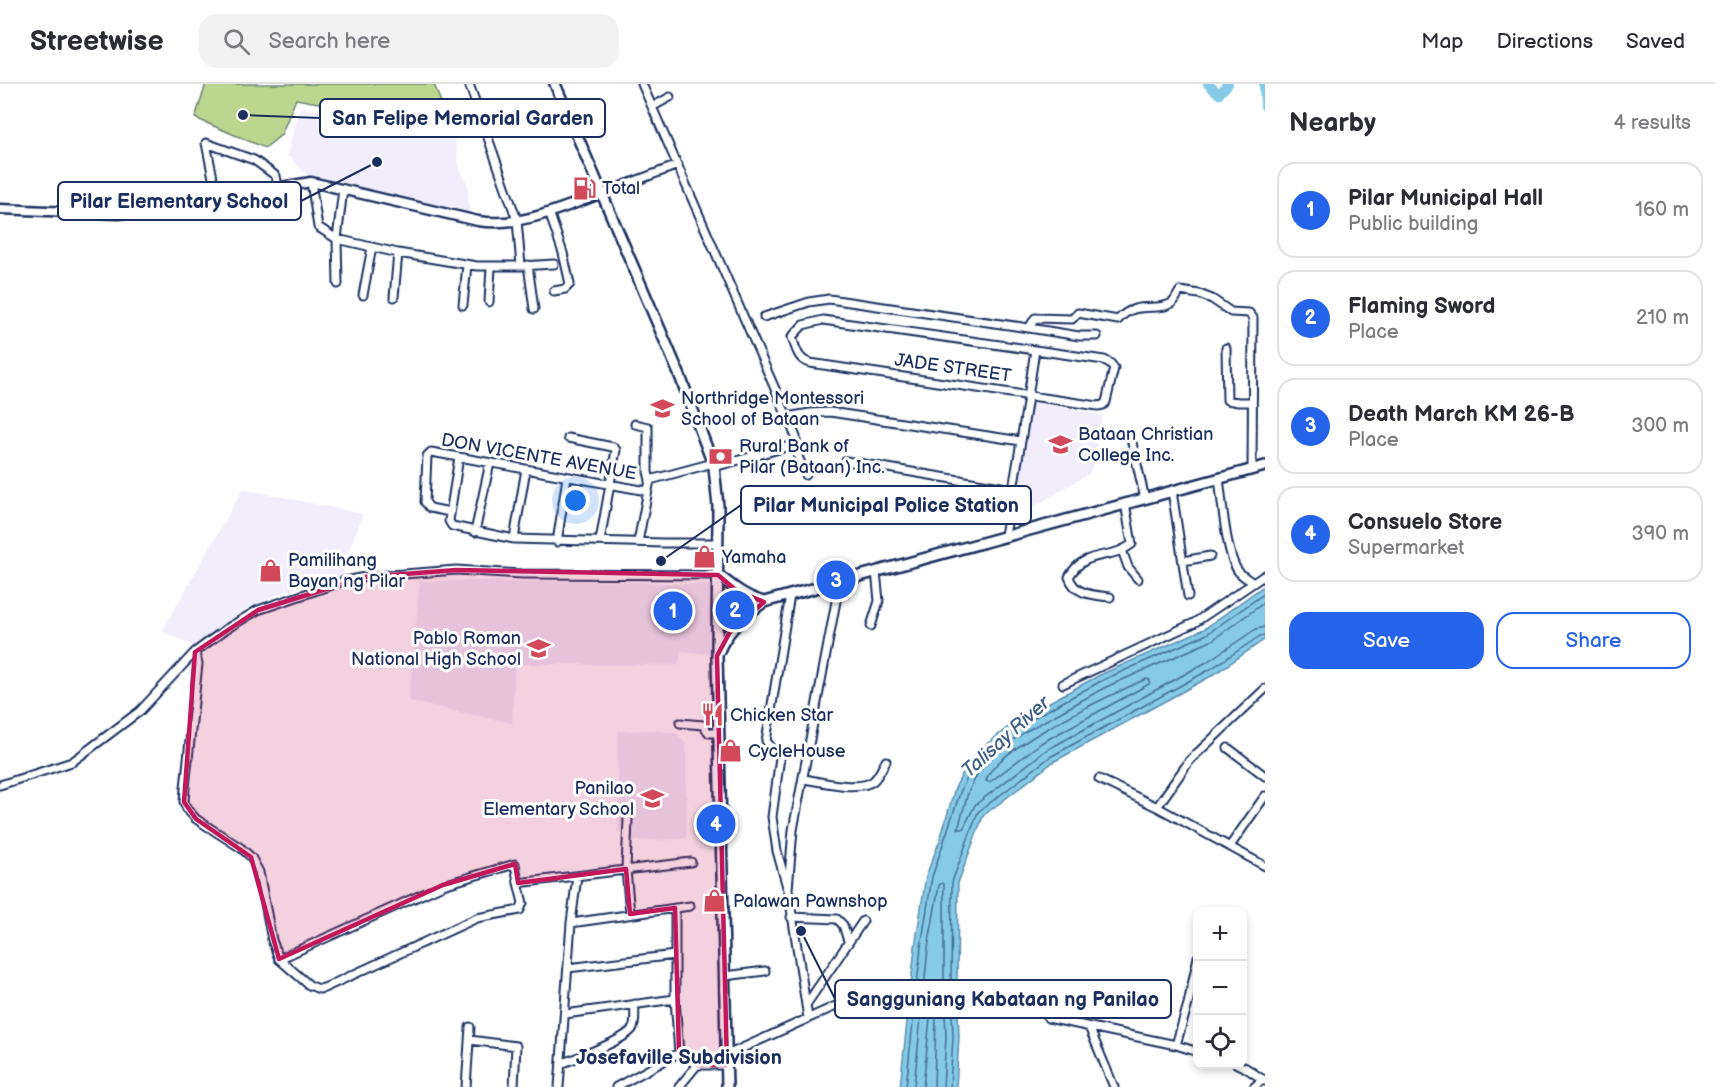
<!DOCTYPE html>
<html lang="en">
<head>
<meta charset="utf-8">
<style>
  body { margin:0; font-family:"Balsamiq Sans",sans-serif; background:#f2f2f3; color:#2b2b33 }
  .controls { position:absolute; right:18px; bottom:18px; display:grid; overflow:hidden; border-radius:12px; box-shadow:0 3px 9px #0003 }
  .controls button { width:54px; height:54px; display:grid; place-items:center; padding:0; border:0; border-bottom:2px solid #e1e1e2; background:#fff; color:#2b2b33; font:30px sans-serif }
  .you { position:absolute; left:576px; top:417px; width:21px; height:21px; margin:-15px; border:4px solid #fff; border-radius:50%; background:#1a73e8; box-shadow:0 0 0 9px #1a73e833 }
  .badge { display:grid; place-items:center; width:39px; height:39px; border-radius:50%; background:#2563eb; color:#fff; font-size:20px; font-weight:700 }
  .pin { position:absolute; translate:-50% -50%; border:3px solid #fff; box-shadow:0 2px 6px #0006 }
  .list { margin:0; padding:0; list-style:none }
  h2 { display:flex; justify-content:space-between; align-items:center; height:78px; margin:0; padding:0 24px; font-size:26px }
  h2 small { font-size:20px; font-weight:400; color:#7c7c81 }
  .list li { display:grid; grid-template-columns:39px 1fr auto; gap:18px; align-items:center; box-sizing:border-box; height:96px; margin:0 12px 12px; padding:0 12px; border:2px solid #e1e1e2; border-radius:18px }
  .list b { display:block; font-size:22px; white-space:nowrap }
  .list p { margin:0; font-size:20px; white-space:nowrap; color:#7c7c81 }
  .list em { font-size:20px; font-style:normal; color:#7c7c81 }
  .actions { display:flex; gap:12px; padding:18px 24px }
  .actions a { flex:1; padding:14px 0; border:2px solid #2563eb; border-radius:18px; text-align:center; font-size:21px; color:#2563eb }
  .actions .main { background:#2563eb; color:#fff }
  .icon { flex:none; width:33px; height:33px; fill:none; stroke:currentColor; stroke-width:2; stroke-linecap:round; stroke-linejoin:round }
  .map { position:relative; flex:none; width:1265px; height:1003px; overflow:hidden }
  header { display:flex; align-items:center; gap:36px; box-sizing:border-box; height:84px; padding:0 30px; background:#fff; border-bottom:2px solid #e1e1e2 }
  header strong { font-size:28px }
  nav { display:flex; gap:33px; margin-inline-start:auto; font-size:21px }
  .search { width:420px; height:54px; background:#f2f2f3; display:flex; align-items:center; gap:15px; box-sizing:border-box; padding:0 21px; border-radius:18px; color:#7c7c81; font-size:22px }
  main { display:flex }
  aside { flex:1; background:#fff }
  .map>svg:first-child { display:block }
  .built { fill:#f1edfc }
  .green { fill:#bbd68e; stroke:#6b8276; stroke-width:1.5 }
  .water { fill:#85cbe7; stroke:#5b8db0; stroke-width:1.5 }
  .lines { fill:none; stroke-linecap:round; stroke-linejoin:round }
  .shore { stroke:#456d95; stroke-width:1.5 }
  .river { stroke:#85cbe7; stroke-width:10 }
  .minor-casing { stroke:#1b2f5e; stroke-width:11 }
  .tertiary-casing { stroke:#1b2f5e; stroke-width:13 }
  .secondary-casing { stroke:#1b2f5e; stroke-width:14 }
  .minor { stroke:#fff; stroke-width:7 }
  .tertiary { stroke:#fff; stroke-width:8 }
  .secondary { stroke:#fff; stroke-width:9 }
  .marked { fill:#c2185b; fill-opacity:0.2; stroke:#c2185b; stroke-width:4.5; stroke-linejoin:round }
  .labels { text-anchor:middle; dominant-baseline:central; stroke-width:6; stroke-linejoin:round; paint-order:stroke }
  .poi-label { font-size:18px; fill:#1b2f5e; stroke:#fff; text-anchor:start }
  .street-label { font-size:18px; fill:#1b2f5e; stroke:#fff }
  .water-label { font-size:20px; font-style:italic; fill:#3b5e87; stroke:#fff }
  .neighbourhood-label { font-size:20px; font-weight:bold; fill:#1b2f5e; stroke:#fff }
  .leader { fill:none; stroke:#1b2f5e; stroke-width:2 }
  .callout-dot { fill:#1b2f5e; stroke:#fff; stroke-width:2 }
  .callout { fill:#fff; stroke:#1b2f5e; stroke-width:2 }
  .callout-label { font-size:20px; text-anchor:middle; font-weight:bold; fill:#1b2f5e }
</style>
</head>
<body>
<header>
<strong>Streetwise</strong>
<div class="search"><svg class="icon" aria-label="search" viewBox="0 0 24 24"><circle cx="10" cy="10" r="6"/><path d="M15 15l6 6"/></svg>Search here</div>
<nav><a>Map</a><a>Directions</a><a>Saved</a></nav>
</header>
<main>
<div class="map">
<svg width="1265" height="1003" viewBox="0 0 1265 1003">
  <rect width="100%" height="100%" fill="#fff"/>
  <filter id="ink" filterUnits="userSpaceOnUse"><feTurbulence type="fractalNoise" baseFrequency=".0167" numOctaves="2"/><feDisplacementMap in="SourceGraphic" scale="12" xChannelSelector="R" yChannelSelector="G"/><feConvolveMatrix kernelMatrix="1 2 1 2 8 2 1 2 1" color-interpolation-filters="sRGB"/></filter>
  <g filter="url(#ink)">
    <path class="built" d="M300 23 351 31 403 34 441 30 452 41 460 85 468 101 469 132 308 92 287 71Z
      M1030 318 1103 331 1090 389 1032 424 1016 419Z
      M243 405 363 430 343 481V492L288 506 242 527 193 562 162 547Z
      M420 497H617L712 501 711 570 681 567 678 581 515 580 512 639 409 617Z
      M656 646 677 650 686 660V755L631 757 630 749 618 748V647Z"/>
    <path class="green" d="M206 0H434L445 29 403 34 296 15 281 51 265 64 195 34Z
      M724 499 741 515 758 519 728 545 723 543Z"/>
    <path class="water" d="M1265 501V555L1213 591 1053 678 983 732 958 799 957 902 959 953 956 1003H900L915 863 926 792 940 756 955 704 967 681 983 663 1020 634 1100 591 1204 545Z"/>
    <g class="lines">
      <path class="shore" d="M1265 518 1211 557 1106 603 1028 646 1009 659 992 673 978 689 968 709 958 745H963L975 721 1045 667 1205 579 1256 545 1265 543
        M1146 595 1150 596 1149 600 1041 659 990 698 986 697C992 665 1115 609 1146 595Z
        M906 1003 921 863 932 793 961 706 972 685 987 667 1024 639 1103 596 1207 550 1265 509
        M914 1003 928 864 939 801 942 799 944 801V902L946 953 943 1003
        M923 1003 930 934 933 931 936 934 934 1003
        M950 1003 953 953 951 902 952 798 978 728 1050 673 1209 586 1260 552 1265 551"/>
      <path class="river" d="M1208 0 1219 10 1228 0
        M1264 0 1265 22"/>
      <defs>
        <path id="minor" d="M469 0 517 136 521 182 554 180
          M642 0 796 353V357L790 362 714 383
          M652 23 670 13
          M311 98 318 143 337 155 398 169 477 182H521
          M603 109 678 81
          M217 114 206 59 254 76 276 92 278 103
          M549 128 563 169 570 200 565 205 554 207
          M528 181 534 225
          M338 200 337 155 343 105
          M363 211 372 163
          M394 213 398 169
          M489 218 491 183
          M463 221 467 181
          M764 233 809 218 829 215 1029 244 1035 234 1072 235 1078 229 1118 236C1136 215 1156 229 1172 219 1176 216 1177 211 1180 207L1199 210 1212 215 1231 228 1249 229 1253 234 1252 385
          M1029 244 1079 252H1097
          M1226 264 1227 316 1238 318H1252
          M787 333 810 329 830 328 1021 357
          M635 340 648 343V388L650 396 638 458
          M1130 350 1145 415
          M568 354 613 363 616 366 600 457
          M793 361 806 391
          M459 373 449 437 452 442 514 455 664 459H718
          M846 377 1013 405
          M1219 394C1222 416 1226 471 1238 487 1242 492 1248 495 1253 499
          M650 396 713 379
          M1172 407 1188 512
          M957 418 961 396
          M450 428 430 424 425 418 427 372 431 368 647 407
          M475 448 490 379
          M1005 451C1016 390 1026 328 1035 266L823 236 803 241 792 253C796 265 798 276 810 279L1098 322 1103 321 1106 318 1114 284 1110 279 1104 276 1035 266
          M514 455 526 385
          M557 458 567 393
          M1122 466 1128 483 1138 495
          M1183 477 1210 472
          M1110 513C1093 511 1075 511 1069 493 1085 464 1111 477 1132 460L1125 419
          M871 542 879 517 876 487
          M195 568 198 580 185 704 184 718 187 725 196 735 241 764 251 773 259 788 272 856 279 875 309 901 319 905 324 904 477 834 520 826 523 819 518 799 691 778
          M1063 600 1194 539 1265 491
          M680 639 703 641 709 649H719
          M1228 664 1265 692
          M803 695C820 697 859 708 873 697 879 692 882 683 886 677
          M1099 695 1157 723 1265 782
          M0 701 72 678 140 627 195 568 226 545 258 526 341 498 365 493 456 486 522 490 718 491
          M1157 723 1190 676 1265 605
          M628 735 626 785 630 830
          M1230 762 1265 712
          M787 803 777 767 772 733 780 673 766 657 790 511
          M675 824V915L679 969
          M791 833 837 835 843 841 848 857
          M571 839 690 822
          M279 875 443 801 515 780 518 799
          M568 884 675 871
          M725 892 765 887
          M806 921 863 837
          M565 930 675 915
          M808 934 788 805 793 746 840 496
          M1048 934 1176 961 1198 968
          M1089 943 1114 1003
          M470 956 516 962 514 1003
          M1176 961 1188 920 1198 873
          M727 971 840 920 868 905
          M561 980C575 974 625 957 633 944 636 938 634 927 635 920
          M1237 980 1246 984 1265 997
          M466 1003 470 943
          M559 1003 571 839 577 792
          M616 1003 679 969 697 981H727
          M679 1003 697 981
          M1254 1003 1263 995"/>
        <path id="tertiary" d="M0 125 119 130 311 98 478 137C520 144 564 123 603 109"/>
        <path id="secondary" d="M555 0 680 292 714 383 718 422 717 572 727 1003
          M718 491C733 503 745 513 764 518
          M719 567C727 546 746 530 764 518L1265 382"/>
      </defs>
      <use href="#minor" class="minor-casing"/>
      <use href="#tertiary" class="tertiary-casing"/>
      <use href="#secondary" class="secondary-casing"/>
      <use href="#minor" class="minor"/>
      <use href="#tertiary" class="tertiary"/>
      <use href="#secondary" class="secondary"/>
    </g>
  </g>
  <path class="marked" d="M456 486 718 491 737 507 764 518 730 548 717 572 727 981H697L679 969 675 824 630 830 626 785 518 799 515 780 443 801 279 875 251 773 196 735 184 718 195 568 258 526 365 493Z"/>
  <defs>
    <symbol id="fuel-bare" viewBox="-9 -9 18 18"><path d="M-5.5-6h7V0h2V4h1.3V-2.5L3-4.5l.8-.8L6-3V5H2.5V1h-1V6h-7ZM-4.2-4.7v3.2H.2V-4.7Z" fill="#d1495b" stroke="#fff" stroke-width="2.5" paint-order="stroke"/></symbol>
    <symbol id="school-bare" viewBox="-9 -9 18 18"><path d="M0-5L7-2L0 1L-7-2ZM-4 1L0 2.5L4 1V4Q0 6-4 4Z" fill="#d1495b" stroke="#fff" stroke-width="2.5" paint-order="stroke"/></symbol>
    <symbol id="bank-bare" viewBox="-9 -9 18 18"><path d="M-6-4H6V4H-6ZM0-2.3a2.3 2.3 0 1 0 0 4.6a2.3 2.3 0 1 0 0-4.6Z" fill="#d1495b" stroke="#fff" stroke-width="2.5" paint-order="stroke"/></symbol>
    <symbol id="shop-bare" viewBox="-9 -9 18 18"><path d="M-5-2.5h2.3a2.7 3.5 0 0 1 5.4 0H5L5.5 6h-11ZM-1.5-2.5h3a1.5 2.3 0 0 0-3 0Z" fill="#d1495b" stroke="#fff" stroke-width="2.5" paint-order="stroke"/></symbol>
    <symbol id="restaurant-bare" viewBox="-9 -9 18 18"><path d="M-5-6h1v4h1v-4h1v4h1v-4h1v5L-1.5 .5V6h-2V.5L-5-1ZM5-6V6H3V1.5H1.5Q1.5-4 5-6Z" fill="#d1495b" stroke="#fff" stroke-width="2.5" paint-order="stroke"/></symbol>
  </defs>
  <g fill-rule="evenodd">
    <use href="#fuel-bare" x="568" y="88" width="33" height="33"/>
    <use href="#school-bare" x="646" y="308" width="33" height="33"/>
    <use href="#school-bare" x="1044" y="344" width="33" height="33"/>
    <use href="#bank-bare" x="704" y="356" width="33" height="33"/>
    <use href="#shop-bare" x="688" y="456" width="33" height="33"/>
    <use href="#shop-bare" x="254" y="470" width="33" height="33"/>
    <use href="#school-bare" x="522" y="548" width="33" height="33"/>
    <use href="#restaurant-bare" x="696" y="614" width="33" height="33"/>
    <use href="#shop-bare" x="714" y="650" width="33" height="33"/>
    <use href="#school-bare" x="636" y="698" width="33" height="33"/>
    <use href="#shop-bare" x="698" y="800" width="33" height="33"/>
  </g>
  <g class="labels">
    <g class="poi-label">
      <text x="602" y="104">Total</text>
      <text x="681" y="314">Northridge Montessori<tspan x="681" dy="21">School of Bataan</tspan></text>
      <text x="1078" y="350">Bataan Christian<tspan x="1078" dy="21">College Inc.</tspan></text>
      <text x="739" y="362">Rural Bank of<tspan x="739" dy="21">Pilar (Bataan) Inc.</tspan></text>
      <text x="722" y="473">Yamaha</text>
      <text x="288" y="476">Pamilihang<tspan x="288" dy="21">Bayan ng Pilar</tspan></text>
      <text x="521" y="554" text-anchor="end">Pablo Roman<tspan x="521" dy="21">National High School</tspan></text>
      <text x="730" y="631">Chicken Star</text>
      <text x="748" y="667">CycleHouse</text>
      <text x="634" y="704" text-anchor="end">Panilao<tspan x="634" dy="21">Elementary School</tspan></text>
      <text x="733" y="817">Palawan Pawnshop</text>
    </g>
    <g class="street-label">
      <text transform="translate(953 284) rotate(8)">JADE STREET</text>
      <text transform="translate(539 373) rotate(10)">DON VICENTE AVENUE</text>
    </g>
    <g class="water-label">
      <text transform="translate(1006 653) rotate(-42)">Talisay River</text>
    </g>
    <g class="neighbourhood-label">
      <text x="679" y="974">Josefaville Subdivision</text>
    </g>
  </g>
  <path class="leader" d="M243 31L320 34M377 78L301 117M661 477L741 421M801 847L835 915"/>
  <g class="callout-dot">
    <circle cx="243" cy="31" r="6"/>
    <circle cx="377" cy="78" r="6"/>
    <circle cx="661" cy="477" r="6"/>
    <circle cx="801" cy="847" r="6"/>
  </g>
  <g class="callout">
    <rect x="320" y="15" width="285" height="38" rx="6"/>
    <rect x="58" y="98" width="243" height="38" rx="6"/>
    <rect x="741" y="402" width="290" height="38" rx="6"/>
    <rect x="835" y="896" width="336" height="38" rx="6"/>
  </g>
  <g class="callout-label">
    <text x="463" y="41">San Felipe Memorial Garden</text>
    <text x="179" y="124">Pilar Elementary School</text>
    <text x="886" y="428">Pilar Municipal Police Station</text>
    <text x="1003" y="922">Sangguniang Kabataan ng Panilao</text>
  </g>
</svg>
<div class="controls">
<button>+</button>
<button>−</button>
<button><svg class="icon" aria-label="locate" viewBox="0 0 24 24"><circle cx="12" cy="12" r="6"/><path d="M12 2v4M12 18v4M2 12h4M18 12h4"/></svg></button>
</div>
<div class="you"></div>
<div class="pin badge" style="left:673px;top:527px">1</div>
<div class="pin badge" style="left:735px;top:526px">2</div>
<div class="pin badge" style="left:836px;top:496px">3</div>
<div class="pin badge" style="left:716px;top:740px">4</div>
</div>
<aside>
<h2>Nearby<small>4 results</small></h2>
<ul class="list">
<li><span class="badge">1</span><div><b>Pilar Municipal Hall</b><p>Public building</p></div><em>160 m</em></li>
<li><span class="badge">2</span><div><b>Flaming Sword</b><p>Place</p></div><em>210 m</em></li>
<li><span class="badge">3</span><div><b>Death March KM 26-B</b><p>Place</p></div><em>300 m</em></li>
<li><span class="badge">4</span><div><b>Consuelo Store</b><p>Supermarket</p></div><em>390 m</em></li>
</ul>
<div class="actions"><a class="main">Save</a><a>Share</a></div>
</aside>
</main>
</body>
</html>
